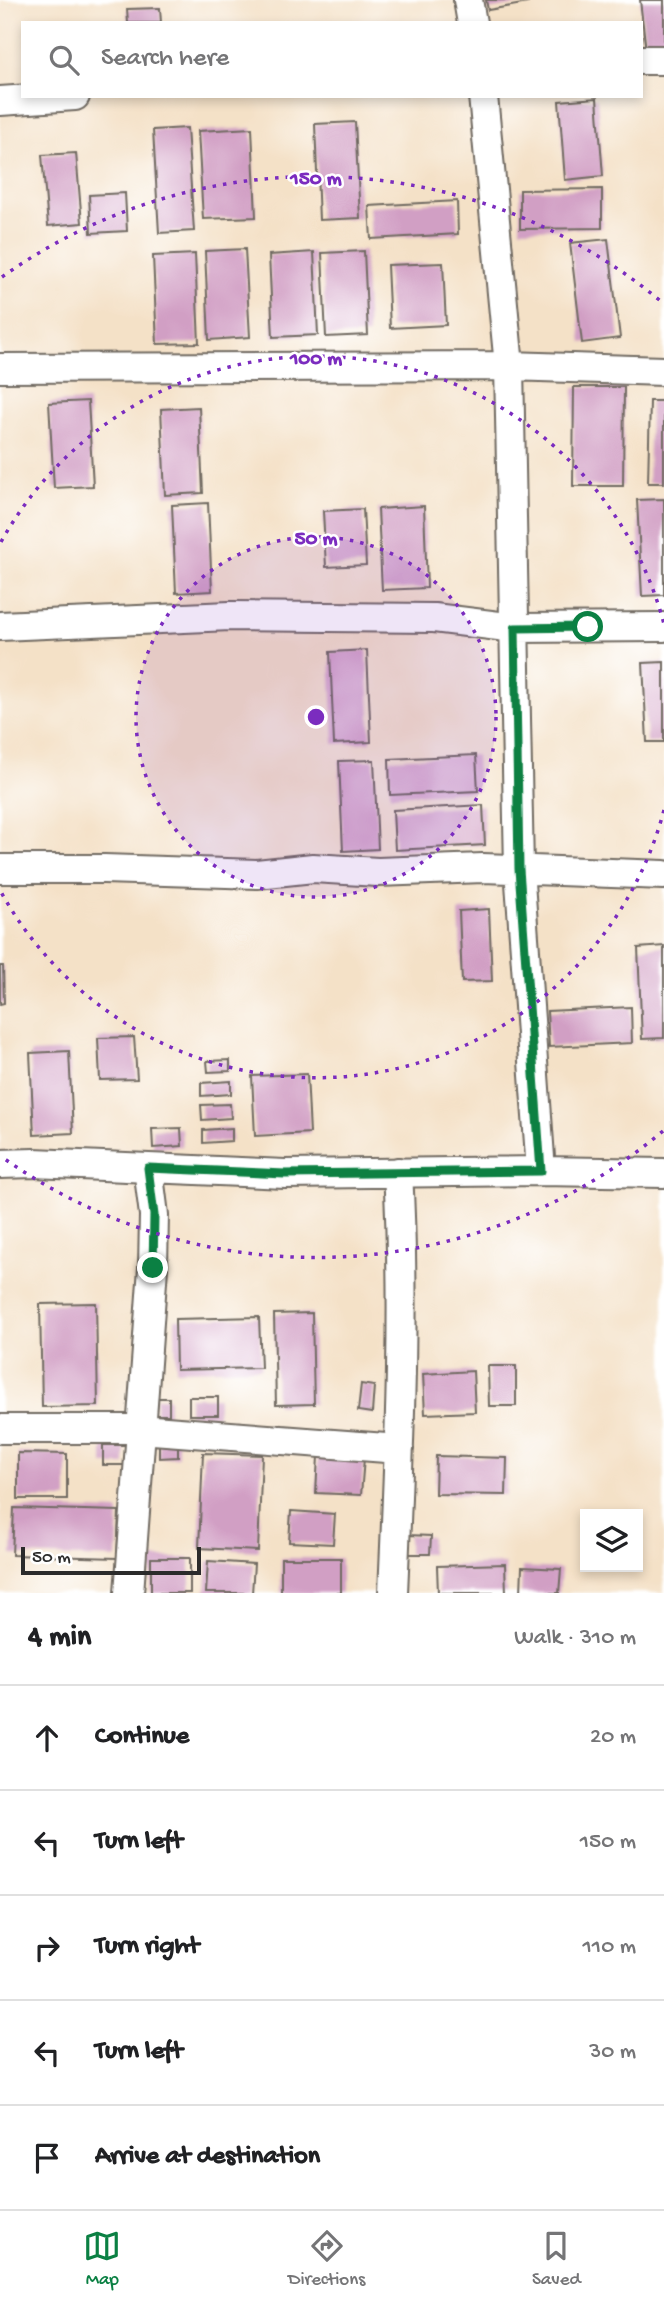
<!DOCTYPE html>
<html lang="en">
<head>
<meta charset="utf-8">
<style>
  body { margin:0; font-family:"Gochi Hand",sans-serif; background:#f6f6f6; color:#202124 }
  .controls { position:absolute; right:21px; bottom:21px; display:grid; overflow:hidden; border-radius:0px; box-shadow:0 4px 10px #0003 }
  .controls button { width:63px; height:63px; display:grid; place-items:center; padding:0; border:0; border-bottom:2px solid #e0e0e0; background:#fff; color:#202124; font:35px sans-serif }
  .scale { position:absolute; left:21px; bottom:18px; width:180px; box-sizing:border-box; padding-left:7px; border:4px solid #2b2b2b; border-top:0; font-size:19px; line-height:24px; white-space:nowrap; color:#2b2b2b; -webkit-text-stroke:5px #fff; paint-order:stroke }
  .stop { position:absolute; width:21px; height:21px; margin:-16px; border:5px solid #0b8043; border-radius:50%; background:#fff }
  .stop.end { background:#0b8043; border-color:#fff; box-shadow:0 2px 7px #0008 }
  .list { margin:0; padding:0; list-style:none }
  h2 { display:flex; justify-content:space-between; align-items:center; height:91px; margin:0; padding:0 28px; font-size:30px }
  h2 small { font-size:23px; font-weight:400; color:#757577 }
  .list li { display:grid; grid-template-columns:46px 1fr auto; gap:21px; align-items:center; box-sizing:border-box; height:105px; padding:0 28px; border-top:2px solid #e0e0e0 }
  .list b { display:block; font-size:26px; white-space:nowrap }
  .list em { font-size:23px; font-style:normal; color:#757577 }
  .icon { flex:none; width:38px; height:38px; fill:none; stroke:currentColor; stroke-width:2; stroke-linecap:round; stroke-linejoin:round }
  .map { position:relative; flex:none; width:664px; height:1593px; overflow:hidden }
  .search { position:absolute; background:#fff; box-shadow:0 4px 10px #0003; left:21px; right:21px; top:21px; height:77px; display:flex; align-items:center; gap:18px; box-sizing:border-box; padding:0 24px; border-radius:0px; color:#757577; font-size:26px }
  .sheet { height:616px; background:#fff }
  nav { display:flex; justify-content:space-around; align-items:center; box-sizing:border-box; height:98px; border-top:2px solid #e0e0e0; background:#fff; font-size:19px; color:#757577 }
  nav a { display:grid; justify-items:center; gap:4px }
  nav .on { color:#0b8043 }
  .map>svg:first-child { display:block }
  .building { fill:#d19fc4 }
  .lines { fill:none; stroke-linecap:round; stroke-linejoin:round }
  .minor-casing { stroke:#716b62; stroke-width:32 }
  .minor { stroke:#fff; stroke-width:28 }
  .route { stroke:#0b8043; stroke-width:9 }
  .ring { fill:none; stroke:#7b2cbf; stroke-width:3.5; stroke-dasharray:3.5 7 }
  .centre { fill:#7b2cbf; stroke:#fff; stroke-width:3.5 }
  .ring-label { font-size:21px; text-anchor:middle; font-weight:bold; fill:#7b2cbf; stroke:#fff; stroke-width:5; stroke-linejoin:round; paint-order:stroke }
</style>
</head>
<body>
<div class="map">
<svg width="664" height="1593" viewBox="0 0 664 1593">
  <rect width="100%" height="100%" fill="#fff"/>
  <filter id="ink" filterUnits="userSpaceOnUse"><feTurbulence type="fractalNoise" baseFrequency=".0143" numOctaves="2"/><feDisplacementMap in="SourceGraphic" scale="14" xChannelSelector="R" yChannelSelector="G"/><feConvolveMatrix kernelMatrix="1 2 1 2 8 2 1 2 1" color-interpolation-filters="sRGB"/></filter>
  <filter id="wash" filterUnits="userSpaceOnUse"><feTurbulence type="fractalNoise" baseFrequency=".00686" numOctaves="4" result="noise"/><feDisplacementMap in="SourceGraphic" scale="28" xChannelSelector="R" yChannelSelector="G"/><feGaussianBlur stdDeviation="1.57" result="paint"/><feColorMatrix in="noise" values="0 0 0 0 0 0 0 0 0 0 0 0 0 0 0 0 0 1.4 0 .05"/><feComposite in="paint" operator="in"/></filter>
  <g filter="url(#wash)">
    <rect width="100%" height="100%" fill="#f4e1c7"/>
    <g id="blocks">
      <path class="building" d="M486 0H528V3L488 10Z
        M640 0H664V49L646 51Z
        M160 8 161 23H128L127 9Z
        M597 98 603 176 565 180 559 101Z
        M355 122 360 218 319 220 315 124Z
        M187 128 194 231 159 233 153 130Z
        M252 128 256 217 203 219 198 131Z
        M76 153 82 223 48 226 42 155Z
        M602 189V228L520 229V190Z
        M125 193 127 231 91 233 89 195Z
        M457 201 458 234 371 239 369 206Z
        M608 239 620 338 582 343 570 243Z
        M245 249 250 337 209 340 205 251Z
        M364 251 368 335 326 337 322 253Z
        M314 252 318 335 273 337 269 255Z
        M195 254 199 343 157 344 153 256Z
        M443 263 446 325 390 328 387 265Z
        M574 387H624L623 486H573Z
        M88 401 93 486 54 488 49 403Z
        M650 401H664V483H648Z
        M199 407 203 493 165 495 161 409Z
        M664 499V595L642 596 637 500Z
        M208 503 212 591 176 593 172 505Z
        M424 506 427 588 382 590 378 509Z
        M363 509 366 565 326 567 323 511Z
        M367 650 371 742 334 744 330 652Z
        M664 662V742H647L643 663Z
        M476 755 478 791 390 795 389 759Z
        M374 760 378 849 343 851 339 761Z
        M483 805 485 845 395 850 393 810Z
        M489 909 492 981 462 982 459 911Z
        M664 946V1038L642 1039 638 948Z
        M0 966H3L4 1003 0 1004Z
        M631 1007 632 1043 549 1047 547 1011Z
        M134 1037 137 1079 100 1080 98 1038Z
        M69 1051 73 1133 34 1135 30 1053Z
        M230 1060V1071L208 1072 207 1061Z
        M307 1074 310 1133 255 1136 252 1076Z
        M231 1081V1094L201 1096V1083Z
        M230 1104 231 1118 202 1120 201 1105Z
        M181 1128 182 1146 153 1148 152 1129Z
        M232 1128V1141L203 1143V1130Z
        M96 1303 98 1406 42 1407 40 1304Z
        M312 1313 314 1404 276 1405 274 1314Z
        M259 1317 261 1368 176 1370 175 1319Z
        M488 1366H516V1406H489Z
        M473 1371 475 1412 425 1414 423 1374Z
        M361 1384 374 1386 372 1413 358 1411Z
        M189 1397H218V1415H189Z
        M156 1398H169V1415H156Z
        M159 1438H178V1457L159 1458Z
        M103 1445H125V1465H103Z
        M18 1453 67 1454V1499H18Z
        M203 1453 262 1455 258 1551 199 1548Z
        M318 1456 364 1458 361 1495 316 1493Z
        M436 1456 507 1458 506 1495 435 1494Z
        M14 1508 119 1511 117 1558 12 1555Z
        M291 1511 335 1514 333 1544 289 1542Z
        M408 1535 431 1536 430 1554H408Z
        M151 1558H190V1593H151Z
        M281 1558H341V1593H281Z
        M208 1561 254 1564 252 1593H206Z
        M505 1564 506 1593H438L437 1566Z
        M522 1567 561 1569 559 1593H521Z"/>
    </g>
  </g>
  <g filter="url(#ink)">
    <use href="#blocks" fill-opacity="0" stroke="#716b62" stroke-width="2"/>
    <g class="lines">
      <defs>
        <path id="minor" d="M468 0 472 23
          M641 60H664
          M483 96 509 366 519 869 541 1171
          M0 101 75 96
          M0 368 509 366 664 371
          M0 626 230 616 434 618 515 628 664 627
          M0 869H104L257 874 313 868 378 872 483 868 664 875
          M0 1164 34 1163 285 1174 541 1171 664 1173
          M0 1429H140L399 1449
          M129 1593 153 1268 154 1215 148 1168
          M393 1593C399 1453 406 1312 398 1172"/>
      </defs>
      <use href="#minor" class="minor-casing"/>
      <use href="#minor" class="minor"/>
    </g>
  </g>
  <g class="lines" filter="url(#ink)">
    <path class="route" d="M153 1268 154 1215 148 1168 285 1174 541 1171 519 869 515 628 588 627"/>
  </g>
  <circle cx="316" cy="717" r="180" fill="#7b2cbf" fill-opacity=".12"/>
  <g class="ring">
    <circle cx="316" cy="717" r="180"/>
    <path d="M664 810A360 360 0 0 1 1 892M1 542A360 360 0 0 1 664 624"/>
    <path d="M663 1131A540 540 0 0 1 2 1157M2 277A540 540 0 0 1 663 303"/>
  </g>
  <circle cx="316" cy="717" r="10" class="centre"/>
  <g class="ring-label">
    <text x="316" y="184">150 m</text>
    <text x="316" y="364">100 m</text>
    <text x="316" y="544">50 m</text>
  </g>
</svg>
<div class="controls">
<button><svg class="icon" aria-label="layers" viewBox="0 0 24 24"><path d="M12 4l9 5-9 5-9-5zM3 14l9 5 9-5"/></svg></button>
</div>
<div class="scale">50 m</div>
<div class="stop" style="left:588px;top:627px"></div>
<div class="stop end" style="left:153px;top:1268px"></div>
<div class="search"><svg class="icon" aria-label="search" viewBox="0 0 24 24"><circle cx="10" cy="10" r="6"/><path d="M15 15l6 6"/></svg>Search here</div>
</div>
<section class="sheet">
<h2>4 min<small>Walk · 310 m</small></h2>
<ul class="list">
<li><svg class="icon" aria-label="ahead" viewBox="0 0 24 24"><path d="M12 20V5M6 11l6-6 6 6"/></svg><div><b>Continue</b></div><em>20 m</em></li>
<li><svg class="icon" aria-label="left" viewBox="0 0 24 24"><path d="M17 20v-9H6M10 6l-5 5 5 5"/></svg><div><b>Turn left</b></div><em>150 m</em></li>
<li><svg class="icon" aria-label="right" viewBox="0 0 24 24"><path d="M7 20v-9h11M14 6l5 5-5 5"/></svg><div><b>Turn right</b></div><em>110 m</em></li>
<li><svg class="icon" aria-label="left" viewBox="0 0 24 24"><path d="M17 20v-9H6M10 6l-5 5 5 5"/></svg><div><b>Turn left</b></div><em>30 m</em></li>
<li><svg class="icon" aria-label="arrive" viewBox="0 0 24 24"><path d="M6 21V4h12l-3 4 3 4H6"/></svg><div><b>Arrive at destination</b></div></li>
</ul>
</section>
<nav>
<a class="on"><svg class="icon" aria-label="map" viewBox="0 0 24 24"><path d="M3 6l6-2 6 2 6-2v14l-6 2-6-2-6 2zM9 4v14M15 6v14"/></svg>Map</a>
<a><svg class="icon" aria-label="directions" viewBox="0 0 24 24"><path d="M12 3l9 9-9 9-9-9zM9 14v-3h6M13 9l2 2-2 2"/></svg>Directions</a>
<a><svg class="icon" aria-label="saved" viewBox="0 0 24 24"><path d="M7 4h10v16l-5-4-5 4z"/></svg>Saved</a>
</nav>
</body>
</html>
